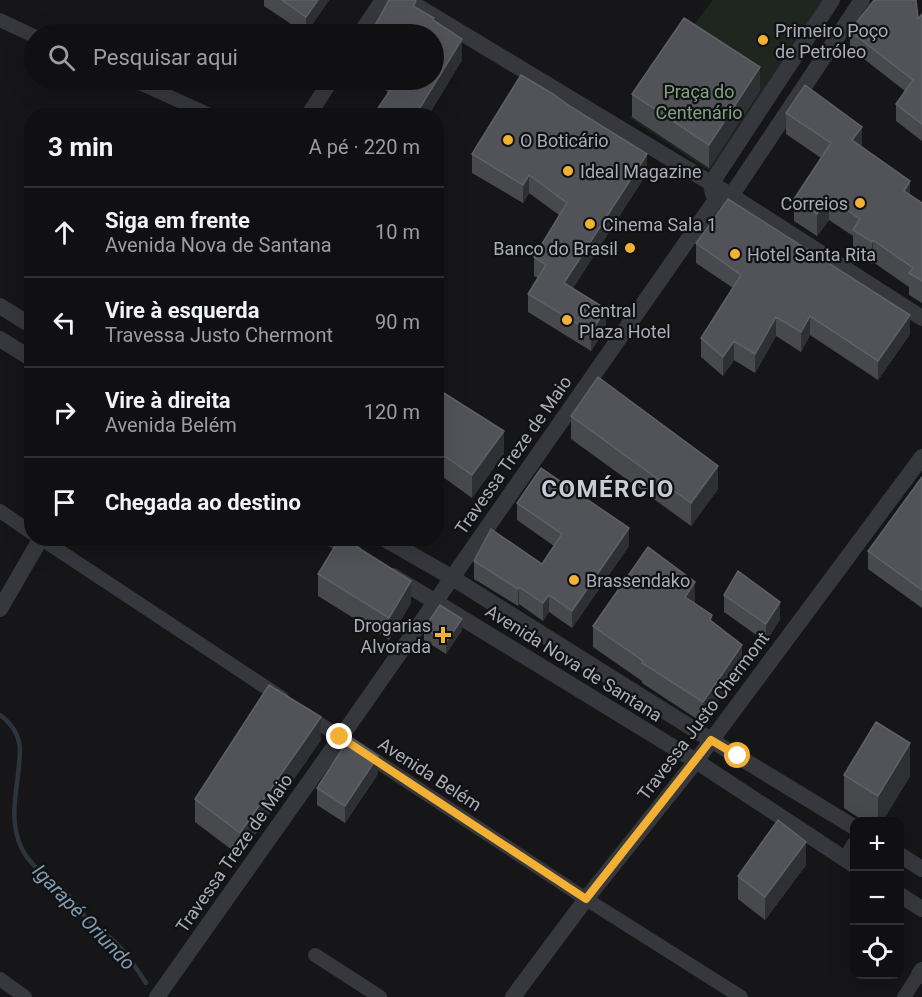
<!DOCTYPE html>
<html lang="pt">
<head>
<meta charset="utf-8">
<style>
  body { margin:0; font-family:Roboto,sans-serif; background:#1e1e20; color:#f1f3f6 }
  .controls { position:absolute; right:18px; bottom:18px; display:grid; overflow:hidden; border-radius:12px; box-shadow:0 6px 24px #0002 }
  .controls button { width:54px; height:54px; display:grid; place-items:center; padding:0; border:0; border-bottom:2px solid #303032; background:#101012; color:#f1f3f6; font:30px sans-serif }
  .stop { position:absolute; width:18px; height:18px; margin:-14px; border:4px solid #f2b134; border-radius:50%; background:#fff }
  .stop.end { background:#f2b134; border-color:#fff; box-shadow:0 2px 6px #0008 }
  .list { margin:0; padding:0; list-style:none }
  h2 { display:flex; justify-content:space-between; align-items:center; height:78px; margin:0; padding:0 24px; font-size:26px }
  h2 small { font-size:20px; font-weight:400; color:#9c9d9f }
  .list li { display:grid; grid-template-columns:39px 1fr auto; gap:18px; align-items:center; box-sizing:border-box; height:90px; padding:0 24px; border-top:2px solid #303032 }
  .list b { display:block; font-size:22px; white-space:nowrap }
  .list p { margin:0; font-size:20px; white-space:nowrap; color:#9c9d9f }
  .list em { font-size:20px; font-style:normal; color:#9c9d9f }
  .icon { flex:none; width:33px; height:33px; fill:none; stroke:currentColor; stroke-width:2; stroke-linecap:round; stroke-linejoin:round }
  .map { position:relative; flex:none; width:922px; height:997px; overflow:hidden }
  .search { position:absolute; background:#101012; box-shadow:0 6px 24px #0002; left:24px; top:24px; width:420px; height:66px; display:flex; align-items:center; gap:15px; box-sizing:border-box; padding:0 21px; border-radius:33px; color:#9c9d9f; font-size:22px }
  .panel { position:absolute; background:#101012; box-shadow:0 6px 24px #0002; left:24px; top:108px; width:420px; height:438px; border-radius:24px }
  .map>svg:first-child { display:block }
  .green { fill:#1e261f }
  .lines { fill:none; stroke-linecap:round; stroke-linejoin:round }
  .stream { stroke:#2c353c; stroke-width:4.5 }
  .minor { stroke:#37383d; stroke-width:14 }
  .tertiary { stroke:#37383d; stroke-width:16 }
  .wall { fill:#47494d }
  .shaded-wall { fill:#2f3033 }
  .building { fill:#525359; stroke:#5f6168; stroke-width:1.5 }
  .route { stroke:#f2b134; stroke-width:8 }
  .poi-dot { fill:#f2b134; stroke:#111113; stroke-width:2 }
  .labels { text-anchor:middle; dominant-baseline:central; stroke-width:4.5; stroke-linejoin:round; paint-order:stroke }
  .poi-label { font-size:18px; fill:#a8adb8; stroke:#111113; text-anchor:start }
  .park-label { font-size:18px; fill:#7fa381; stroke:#111113 }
  .street-label { font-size:18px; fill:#a8adb8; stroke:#111113 }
  .water-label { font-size:20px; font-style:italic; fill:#7f9bb3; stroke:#111113 }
  .district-label { font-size:24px; font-weight:bold; letter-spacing:1.5px; fill:#c9ccd4; stroke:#111113 }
</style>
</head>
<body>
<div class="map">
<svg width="922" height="997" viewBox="0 0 922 997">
  <rect width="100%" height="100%" fill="#161618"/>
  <path class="green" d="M713 0H823L711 172 630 118 683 39Z"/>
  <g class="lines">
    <path class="stream" d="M0 715C11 723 19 735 20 749 20 783 6 817 22 849 32 869 52 879 67 894 74 902 80 912 87 919 96 928 107 934 116 943 128 955 137 969 146 983"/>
    <path class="minor" d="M0 20 34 36
      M133 80 212 116
      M0 511 32 533
      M40 538 282 698
      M305 714 586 899 741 997
      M315 955 380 997
      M0 979 25 997
      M904 997 919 974"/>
    <path class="tertiary" d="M407 0 724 191 922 318
      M360 34 383 0
      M308 116 331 80
      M713 194 711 184 832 0
      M0 306 32 326
      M0 339 32 359
      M330 538 355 553
      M383 538 451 577 711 740 854 827
      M393 576 696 761 854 865
      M0 609 41 538
      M900 855 922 869
      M846 859 854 845
      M900 895 922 909
      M922 970 919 974 922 976
      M157 997 341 737 715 201 731 196 862 0
      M513 997 586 899 696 761 922 457"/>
  </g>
  <path class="wall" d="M264 0H329L306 34 264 6Z
    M416 7 434 21 462 60 428 116H376V111L388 92 377 84V80H434V34H372V31Z
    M922 14V141L896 121V104L905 91 850 48V31L918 19Z
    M760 90 709 168 632 117V94Z
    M786 113 862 147 910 195 922 203V303L909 295V287L873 262 872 264 853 252V236L829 220 817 236 794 221V199L821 158 786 134Z
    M472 154 647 173 573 288 606 328 591 351 528 312V294L538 278 534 276V257L559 215 529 193 523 203 472 173Z
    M696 243 910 334 878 380 810 335 801 352 776 336 755 373 734 360 723 376 701 357V338L733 288 696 263Z
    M32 279V314L27 310V287Z
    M436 388 504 454 472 498 436 472Z
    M571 416 718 489 691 526 571 439Z
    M922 477V608L868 569V551Z
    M517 503 629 546 572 628 549 612 543 621 519 604 518 606 474 579V561L542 564 554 546 517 520Z
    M318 574 411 603 389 640 318 596Z
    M724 595 780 619 766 642 724 612Z
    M695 603 712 622 742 666 703 723 642 683V681L593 647V626Z
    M424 628 462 630 446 654 424 640Z
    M321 740 240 856 195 822V799Z
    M378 774 345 823 317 805V788Z
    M844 775 910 776 882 822H865L844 808Z
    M806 865 765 920 738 899V876Z"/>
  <path class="shaded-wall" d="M318 0H329L306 34V17Z
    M462 39V60L428 116H415Z
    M760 67V90L709 168V145Z
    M862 127V148L852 140Z
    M647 154V173L564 302V283Z
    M529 175V193L523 203V185Z
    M910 181V203L904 191Z
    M829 198V220L817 236V214Z
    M873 240V262L872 264V242Z
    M606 309V328L591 351V332Z
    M910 315V334L878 380V361Z
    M810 316V335L801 352V332Z
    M776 317V336L755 373V354Z
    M734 341V360L723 376V357Z
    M504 431V454L472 498V475Z
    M718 466V489L691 526V503Z
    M629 528V546L572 628V611Z
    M411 581V603L389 640V618Z
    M695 582V603L685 617V597Z
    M519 587V604L518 606V589Z
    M549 595V612L543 621V603Z
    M780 602V619L766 642V624Z
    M462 619V630L446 654V642Z
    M742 645V666L703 723V702Z
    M321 717V740L240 856V833Z
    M910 743V776L882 822H878V796Z
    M378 756V774L345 823V806Z
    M806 842V865L765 920V897Z"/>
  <path class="building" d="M282 0H318L306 17Z
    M389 0H414L416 1 413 6 434 18 433 20 462 39 415 116H383L376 111 397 80H434V34H377L372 31Z
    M874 0H916L918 19 922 14V124L896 104 913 80 850 31Z
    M684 18 760 67 709 145 632 94Z
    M521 75 553 94 571 107 647 154 564 283 606 309 591 332 528 294 546 265 534 257 567 203 529 175 523 185 472 154Z
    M805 85 862 127 852 140 910 181 904 191 922 203V281L909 273 913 268 873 240 872 242 853 230 860 219 829 198 817 214 794 199 831 143 786 113Z
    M728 199 910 315 878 361 810 316 801 332 776 317 755 354 734 341 723 357 701 338 741 275 696 243Z
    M32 279V291L27 287Z
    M598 377 718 466 691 503 571 416Z
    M436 388 504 431 472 475 436 450Z
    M541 468 629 528 572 611 549 595 543 603 519 587 518 589 474 561 491 529 542 564 562 534 517 503Z
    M922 477V590L868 551Z
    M340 538H343L411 581 389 618 318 574Z
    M648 547 695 582 685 597 712 615 710 620 742 645 703 702 642 663 643 661 593 626Z
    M738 571 780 602 766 624 724 595Z
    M440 605 462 619 446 642 424 628Z
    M269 685 321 717 240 833 195 799Z
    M876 722 910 743 878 796 844 775Z
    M350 737 378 756 345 806 317 788Z
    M778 820 806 842 765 897 738 876Z"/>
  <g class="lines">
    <path class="route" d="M340 737 586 899 711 740 738 756"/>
  </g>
  <g class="poi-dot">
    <circle cx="763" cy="40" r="6"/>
    <circle cx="508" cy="140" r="6"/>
    <circle cx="568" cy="171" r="6"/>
    <circle cx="860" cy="203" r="6"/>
    <circle cx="590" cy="224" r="6"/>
    <circle cx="630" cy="248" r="6"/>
    <circle cx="735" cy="254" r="6"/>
    <circle cx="567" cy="320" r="6"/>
    <circle cx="574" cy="580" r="6"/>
    <path d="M440 626h6v6h6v6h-6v6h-6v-6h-6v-6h6z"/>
  </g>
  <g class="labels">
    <g class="poi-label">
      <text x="775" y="30">Primeiro Poço<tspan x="775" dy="21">de Petróleo</tspan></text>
      <text x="520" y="140">O Boticário</text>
      <text x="580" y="171">Ideal Magazine</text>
      <text x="848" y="203" text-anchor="end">Correios</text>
      <text x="602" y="224">Cinema Sala 1</text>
      <text x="618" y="248" text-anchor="end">Banco do Brasil</text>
      <text x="747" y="254">Hotel Santa Rita</text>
      <text x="579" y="310">Central<tspan x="579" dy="21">Plaza Hotel</tspan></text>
      <text x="586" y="580">Brassendako</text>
      <text x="431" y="625" text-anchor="end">Drogarias<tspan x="431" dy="21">Alvorada</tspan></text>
    </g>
    <g class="park-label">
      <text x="699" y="91">Praça do<tspan x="699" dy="21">Centenário</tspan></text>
    </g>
    <g class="street-label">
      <text transform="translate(513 455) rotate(-55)">Travessa Treze de Maio</text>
      <text transform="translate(574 663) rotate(32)">Avenida Nova de Santana</text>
      <text transform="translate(703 716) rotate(-53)">Travessa Justo Chermont</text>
      <text transform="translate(430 774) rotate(33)">Avenida Belém</text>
      <text transform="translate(234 853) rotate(-55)">Travessa Treze de Maio</text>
    </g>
    <g class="water-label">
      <text transform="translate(84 917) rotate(46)">Igarapé Oriundo</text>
    </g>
    <g class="district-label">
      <text x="608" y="489">COMÉRCIO</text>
    </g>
  </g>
</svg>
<div class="controls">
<button>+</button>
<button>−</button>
<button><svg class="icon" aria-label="locate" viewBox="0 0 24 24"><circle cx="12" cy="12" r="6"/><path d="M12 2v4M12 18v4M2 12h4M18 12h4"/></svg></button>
</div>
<div class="stop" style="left:738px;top:756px"></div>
<div class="stop end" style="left:340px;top:737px"></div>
<div class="search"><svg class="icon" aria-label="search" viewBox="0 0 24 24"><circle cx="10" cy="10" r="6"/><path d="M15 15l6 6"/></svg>Pesquisar aqui</div>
<section class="panel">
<h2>3 min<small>A pé · 220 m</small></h2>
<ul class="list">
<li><svg class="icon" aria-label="ahead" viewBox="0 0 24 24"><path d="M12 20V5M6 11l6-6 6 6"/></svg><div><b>Siga em frente</b><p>Avenida Nova de Santana</p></div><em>10 m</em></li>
<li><svg class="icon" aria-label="left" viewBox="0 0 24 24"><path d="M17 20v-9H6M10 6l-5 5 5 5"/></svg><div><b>Vire à esquerda</b><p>Travessa Justo Chermont</p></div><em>90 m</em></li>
<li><svg class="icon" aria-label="right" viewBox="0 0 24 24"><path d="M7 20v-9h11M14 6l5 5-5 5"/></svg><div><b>Vire à direita</b><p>Avenida Belém</p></div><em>120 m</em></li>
<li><svg class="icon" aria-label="arrive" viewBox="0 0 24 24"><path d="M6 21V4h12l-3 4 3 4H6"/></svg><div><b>Chegada ao destino</b></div></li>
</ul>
</section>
</div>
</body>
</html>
